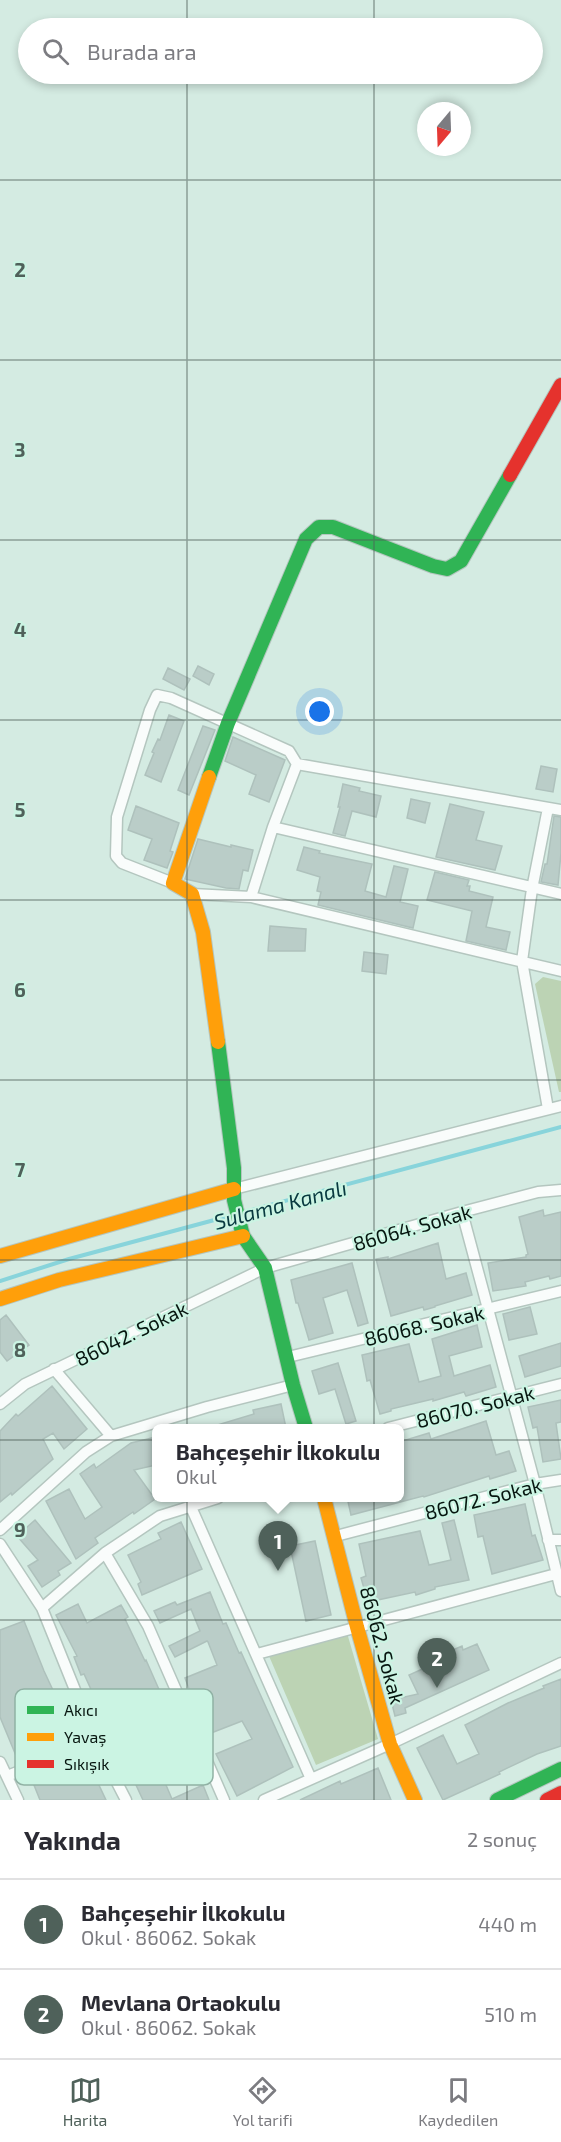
<!DOCTYPE html>
<html lang="tr">
<head>
<meta charset="utf-8">
<style>
  body { margin:0; font-family:"Exo 2",sans-serif; background:#f2f2f3; color:#2b2b33 }
  .compass { position:absolute; left:417px; top:102px; width:54px; height:54px; border-radius:50%; background:#fff; box-shadow:0 3px 9px #0003; rotate:199deg }
  .you { position:absolute; left:320px; top:712px; width:21px; height:21px; margin:-15px; border:4px solid #fff; border-radius:50%; background:#1a73e8; box-shadow:0 0 0 9px #1a73e833 }
  .badge { display:grid; place-items:center; width:39px; height:39px; border-radius:50%; background:#4f615a; color:#fff; font-size:20px; font-weight:700 }
  .pin { position:absolute; translate:-50% -50px; filter:drop-shadow(0 2px 3px #0008) }
  .pin::after { content:''; position:absolute; top:32px; width:21px; height:18px; background:inherit; clip-path:polygon(0 0,100% 0,50% 100%) }
  .popup { position:absolute; left:152px; top:1424px; width:252px; height:78px; box-sizing:border-box; display:grid; place-content:center; border-radius:9px; background:#fff; filter:drop-shadow(0 2px 4px #0005); font-size:20px; white-space:nowrap; color:#7c7c81 }
  .popup b { font-size:22px; color:#2b2b33 }
  .popup::after { content:''; position:absolute; left:50%; top:100%; margin-left:-12px; border:12px solid transparent; border-top-color:#fff }
  .list { margin:0; padding:0; list-style:none }
  h2 { display:flex; justify-content:space-between; align-items:center; height:78px; margin:0; padding:0 24px; font-size:26px }
  h2 small { font-size:20px; font-weight:400; color:#7c7c81 }
  .list li { display:grid; grid-template-columns:39px 1fr auto; gap:18px; align-items:center; box-sizing:border-box; height:90px; padding:0 24px; border-top:2px solid #e1e1e2 }
  .list b { display:block; font-size:22px; white-space:nowrap }
  .list p { margin:0; font-size:20px; white-space:nowrap; color:#7c7c81 }
  .list em { font-size:20px; font-style:normal; color:#7c7c81 }
  .icon { flex:none; width:33px; height:33px; fill:none; stroke:currentColor; stroke-width:2; stroke-linecap:round; stroke-linejoin:round }
  .map { position:relative; flex:none; width:561px; height:1800px; overflow:hidden }
  .search { position:absolute; background:#fff; box-shadow:0 3px 9px #0003; left:18px; right:18px; top:18px; height:66px; display:flex; align-items:center; gap:15px; box-sizing:border-box; padding:0 21px; border-radius:33px; color:#7c7c81; font-size:22px }
  .sheet { height:258px; background:#fff }
  nav { display:flex; justify-content:space-around; align-items:center; box-sizing:border-box; height:84px; border-top:2px solid #e1e1e2; background:#fff; font-size:16px; color:#7c7c81 }
  nav a { display:grid; justify-items:center; gap:3px }
  nav .on { color:#4f615a }
  .map>svg:first-child { display:block }
  .green { fill:#bcd3b4 }
  .lines { fill:none; stroke-linecap:round; stroke-linejoin:round }
  .stream { stroke:#88d4db; stroke-width:4 }
  .building { fill:#bacdc8; stroke:#aec1bc; stroke-width:1.5 }
  .street-casing { stroke:#b4c6bf; stroke-width:13 }
  .fast-casing { stroke:#b4c6bf; stroke-width:16 }
  .slow-casing { stroke:#b4c6bf; stroke-width:16 }
  .jam-casing { stroke:#b4c6bf; stroke-width:16 }
  .street { stroke:#f9fcfb; stroke-width:10 }
  .fast { stroke:#30b455; stroke-width:14 }
  .slow { stroke:#ff9f0a; stroke-width:14 }
  .jam { stroke:#e5322d; stroke-width:14 }
  .grid { fill:none; stroke:#4f615a; stroke-width:1.5; stroke-opacity:0.55 }
  .labels { text-anchor:middle; dominant-baseline:central; stroke-width:4.5; stroke-linejoin:round; paint-order:stroke }
  .street-label { font-size:20px; fill:#071610; stroke:#cbf4e3 }
  .water-label { font-size:21px; font-style:italic; fill:#08393f; stroke:#cbf4e3 }
  .key { fill:#cbf4e3; stroke:#90b1a4; stroke-width:1.5 }
  .key-label { font-size:16px; fill:#071610 }
  .grid-label { font-size:20px; text-anchor:middle; font-weight:bold; fill:#4f615a; stroke:#cbf4e3; stroke-width:4.5; stroke-linejoin:round; paint-order:stroke }
</style>
</head>
<body>
<div class="map">
<svg width="561" height="1800" viewBox="0 0 561 1800">
  <rect width="100%" height="100%" fill="#d4ebe2"/>
  <path class="green" d="M543 977 561 981V1092H559L535 984Z
    M347 1633 378 1739 316 1765 269 1656Z"/>
  <g class="lines">
    <path class="stream" d="M240 1213 561 1127
      M0 1281 69 1259 233 1215"/>
  </g>
  <path class="building" d="M198 666 214 674 209 685 193 676Z
    M168 668 190 679 184 690 163 679Z
    M169 715 184 721 161 782 145 775 154 753 152 752 158 739 160 740Z
    M203 726 215 730 189 795 178 790Z
    M233 737 285 760 269 802 249 794 256 775 225 761Z
    M541 766 557 769 553 792 536 789Z
    M343 784 360 788 359 791 381 796 376 817 352 811 345 836 333 833 340 807H338Z
    M411 799 430 803 425 823 407 818Z
    M450 804 484 812 476 840 502 846 495 870 436 857Z
    M136 806 179 823 170 851 173 852 167 868 144 860 152 839 128 830Z
    M554 816 561 817V853L558 885 541 882 545 864H547Z
    M198 839 231 847V845L253 850 248 871 243 870 239 889 226 888 185 879Z
    M304 847 320 851 319 853 372 864 365 891 386 897 394 866 408 869 400 902 418 906 413 928 318 905 321 892 317 891 320 877 297 870Z
    M435 872 469 880 467 886H470L469 891 493 897 486 927 510 932 506 950 466 941 472 911 427 900Z
    M270 926 306 929 305 951H268Z
    M364 952 388 955 386 974 362 971Z
    M543 1210 544 1216 561 1212V1276L550 1279 549 1276 525 1282 526 1286 493 1291 488 1263 526 1257V1255L528 1254 519 1217Z
    M438 1243 446 1279 466 1273 472 1295 435 1306V1307L424 1310 423 1307 391 1316 376 1259 388 1257V1259Z
    M352 1263 368 1323 358 1326 347 1290 323 1298 333 1333 309 1340 298 1303H296L291 1280Z
    M530 1307 537 1334 509 1340 503 1314Z
    M6 1315 29 1345 7 1361 0 1352V1320Z
    M477 1325 482 1347 449 1356 454 1376 490 1365 496 1387 466 1396 464 1392 433 1401V1399L391 1409V1411L380 1414 370 1380 367 1381 362 1355 409 1344 419 1382 441 1376 432 1339Z
    M561 1343V1366L525 1377 519 1356Z
    M338 1363 356 1421 346 1424 335 1389 319 1394 312 1371Z
    M52 1386 87 1429 64 1449 53 1433 43 1439 53 1459 12 1495 11 1493 0 1502V1431L16 1414 18 1416Z
    M561 1400V1422L556 1423 561 1459 543 1462 537 1427 533 1428 528 1407Z
    M281 1404 286 1428H214V1426L254 1414 253 1410Z
    M486 1421 496 1455 509 1451 516 1471 490 1479 489 1476 424 1497 423 1496 351 1515 347 1497H399V1442L429 1433 431 1439Z
    M156 1437V1465L134 1470 155 1499 134 1514 133 1512 95 1538 98 1543 76 1559 46 1501 69 1489 85 1519 102 1507 80 1474 94 1464 96 1468 131 1443Z
    M525 1504 532 1536 535 1535 543 1560 492 1574 483 1536 478 1537 474 1515Z
    M35 1520 71 1563 58 1571 60 1575 42 1587 28 1566 38 1560 17 1536Z
    M454 1520 469 1580 435 1587V1589L416 1595 415 1592 368 1602 361 1578 366 1576 359 1544 420 1531 429 1565 451 1560 442 1523Z
    M181 1522 202 1569 142 1595 138 1584 141 1582 128 1555 161 1539 158 1533Z
    M315 1541 331 1615 306 1621 290 1546Z
    M210 1592 223 1624 226 1623 239 1653 241 1652 293 1767 237 1796 216 1754 252 1739 242 1721 206 1735 185 1678 217 1665 208 1642 207 1641 175 1657 169 1646 200 1631 191 1609 160 1623 154 1611 175 1602 177 1605Z
    M78 1604 87 1623 121 1605 128 1617 125 1619 145 1661 146 1660 172 1719 174 1718 193 1765 163 1778 172 1799 203 1785 209 1800H143L115 1740 113 1741 101 1717 103 1716 84 1674 81 1675 74 1657 77 1656 56 1615Z
    M24 1621 44 1671 59 1703 62 1702 68 1714 34 1730 41 1748 17 1758 0 1717V1630Z
    M477 1644 489 1670 405 1708 406 1713 395 1716 391 1700 418 1694 409 1675 429 1666 427 1661 462 1646 463 1650Z
    M561 1679V1746L537 1754 499 1772 500 1774 443 1800 417 1748 443 1735 457 1764 479 1754 465 1725 508 1703 544 1688 543 1686Z
    M88 1762 106 1800H40L34 1785 55 1775 56 1777Z
    M378 1768 391 1800H300L340 1781 341 1784Z"/>
  <g class="lines">
    <defs>
      <path id="street" d="M548 808 532 889 522 961 548 1109
        M273 827 561 894
        M173 883 122 863 116 856 117 817 150 710 157 695 171 698 289 751 297 764 561 810
        M192 894 251 897 561 971
        M251 897 273 827 297 764
        M234 1189 561 1106
        M462 1212 535 1484 561 1591
        M288 1357 561 1291
        M54 1369 111 1436
        M0 1404 25 1384 265 1268 462 1212 538 1192 561 1190
        M388 1428 561 1384
        M191 1507 311 1779
        M0 1530 86 1452 111 1436 207 1407 293 1385
        M336 1536 535 1484 561 1480
        M548 1540H561
        M0 1544 42 1608 96 1742 126 1800
        M105 1553 148 1626 224 1800
        M42 1608 105 1553 160 1516 218 1498
        M257 1654 556 1574
        M0 1762 18 1800
        M7 1776 96 1742
        M264 1800 390 1744 561 1663"/>
      <path id="fast" d="M209 777 228 723 306 539 319 527H333L433 566 447 569 461 561 510 475
        M218 1042 234 1168V1200L243 1236 265 1268 293 1385 306 1428
        M497 1800 561 1769"/>
      <path id="slow" d="M209 777 173 883 192 894 203 932 218 1042
        M0 1256 234 1189
        M0 1299 59 1280 243 1236
        M324 1498 357 1627 390 1744 415 1800"/>
      <path id="jam" d="M510 475 561 385
        M547 1800 561 1793"/>
    </defs>
    <use href="#street" class="street-casing"/>
    <use href="#fast" class="fast-casing"/>
    <use href="#slow" class="slow-casing"/>
    <use href="#jam" class="jam-casing"/>
    <use href="#street" class="street"/>
    <use href="#fast" class="fast"/>
    <use href="#slow" class="slow"/>
    <use href="#jam" class="jam"/>
  </g>
  <path class="grid" d="M187 0V28M374 0V28M187 74V1800M374 74V1800M0 180H561M0 360H561M0 540H561M0 720H561M0 900H561M0 1080H561M0 1260H561M0 1440H561M0 1620H561"/>
  <g class="labels">
    <g class="street-label">
      <text transform="translate(412 1227) rotate(-16)">86064. Sokak</text>
      <text transform="translate(424 1325) rotate(-13)">86068. Sokak</text>
      <text transform="translate(131 1333) rotate(-26)">86042. Sokak</text>
      <text transform="translate(475 1406) rotate(-14)">86070. Sokak</text>
      <text transform="translate(483 1498) rotate(-14)">86072. Sokak</text>
      <text transform="translate(383 1645) rotate(75)">86062. Sokak</text>
    </g>
    <g class="water-label">
      <text transform="translate(280 1204) rotate(-15)">Sulama Kanalı</text>
    </g>
  </g>
  <rect x="15" y="1689" width="198" height="96" rx="9" class="key"/>
  <rect x="27" y="1706" width="27" height="8" fill="#30b455"/>
  <rect x="27" y="1733" width="27" height="8" fill="#ff9f0a"/>
  <rect x="27" y="1760" width="27" height="8" fill="#e5322d"/>
  <g class="key-label">
    <text x="64" y="1716">Akıcı</text>
    <text x="64" y="1743">Yavaş</text>
    <text x="64" y="1770">Sıkışık</text>
  </g>
  <g class="grid-label">
    <text x="20" y="277">2</text>
    <text x="20" y="457">3</text>
    <text x="20" y="637">4</text>
    <text x="20" y="817">5</text>
    <text x="20" y="997">6</text>
    <text x="20" y="1177">7</text>
    <text x="20" y="1357">8</text>
    <text x="20" y="1537">9</text>
  </g>
</svg>
<svg class="compass" viewBox="-18 -18 36 36"><path d="M0-13l5 13h-10z" fill="#e53935"/><path d="M0 13l5-13h-10z" fill="#7c7c81"/></svg>
<div class="you"></div>
<div class="pin badge" style="left:278px;top:1571px">1</div>
<div class="popup"><b>Bahçeşehir İlkokulu</b>Okul</div>
<div class="pin badge" style="left:437px;top:1688px">2</div>
<div class="search"><svg class="icon" aria-label="search" viewBox="0 0 24 24"><circle cx="10" cy="10" r="6"/><path d="M15 15l6 6"/></svg>Burada ara</div>
</div>
<section class="sheet">
<h2>Yakında<small>2 sonuç</small></h2>
<ul class="list">
<li><span class="badge">1</span><div><b>Bahçeşehir İlkokulu</b><p>Okul · 86062. Sokak</p></div><em>440 m</em></li>
<li><span class="badge">2</span><div><b>Mevlana Ortaokulu</b><p>Okul · 86062. Sokak</p></div><em>510 m</em></li>
</ul>
</section>
<nav>
<a class="on"><svg class="icon" aria-label="map" viewBox="0 0 24 24"><path d="M3 6l6-2 6 2 6-2v14l-6 2-6-2-6 2zM9 4v14M15 6v14"/></svg>Harita</a>
<a><svg class="icon" aria-label="directions" viewBox="0 0 24 24"><path d="M12 3l9 9-9 9-9-9zM9 14v-3h6M13 9l2 2-2 2"/></svg>Yol tarifi</a>
<a><svg class="icon" aria-label="saved" viewBox="0 0 24 24"><path d="M7 4h10v16l-5-4-5 4z"/></svg>Kaydedilen</a>
</nav>
</body>
</html>
